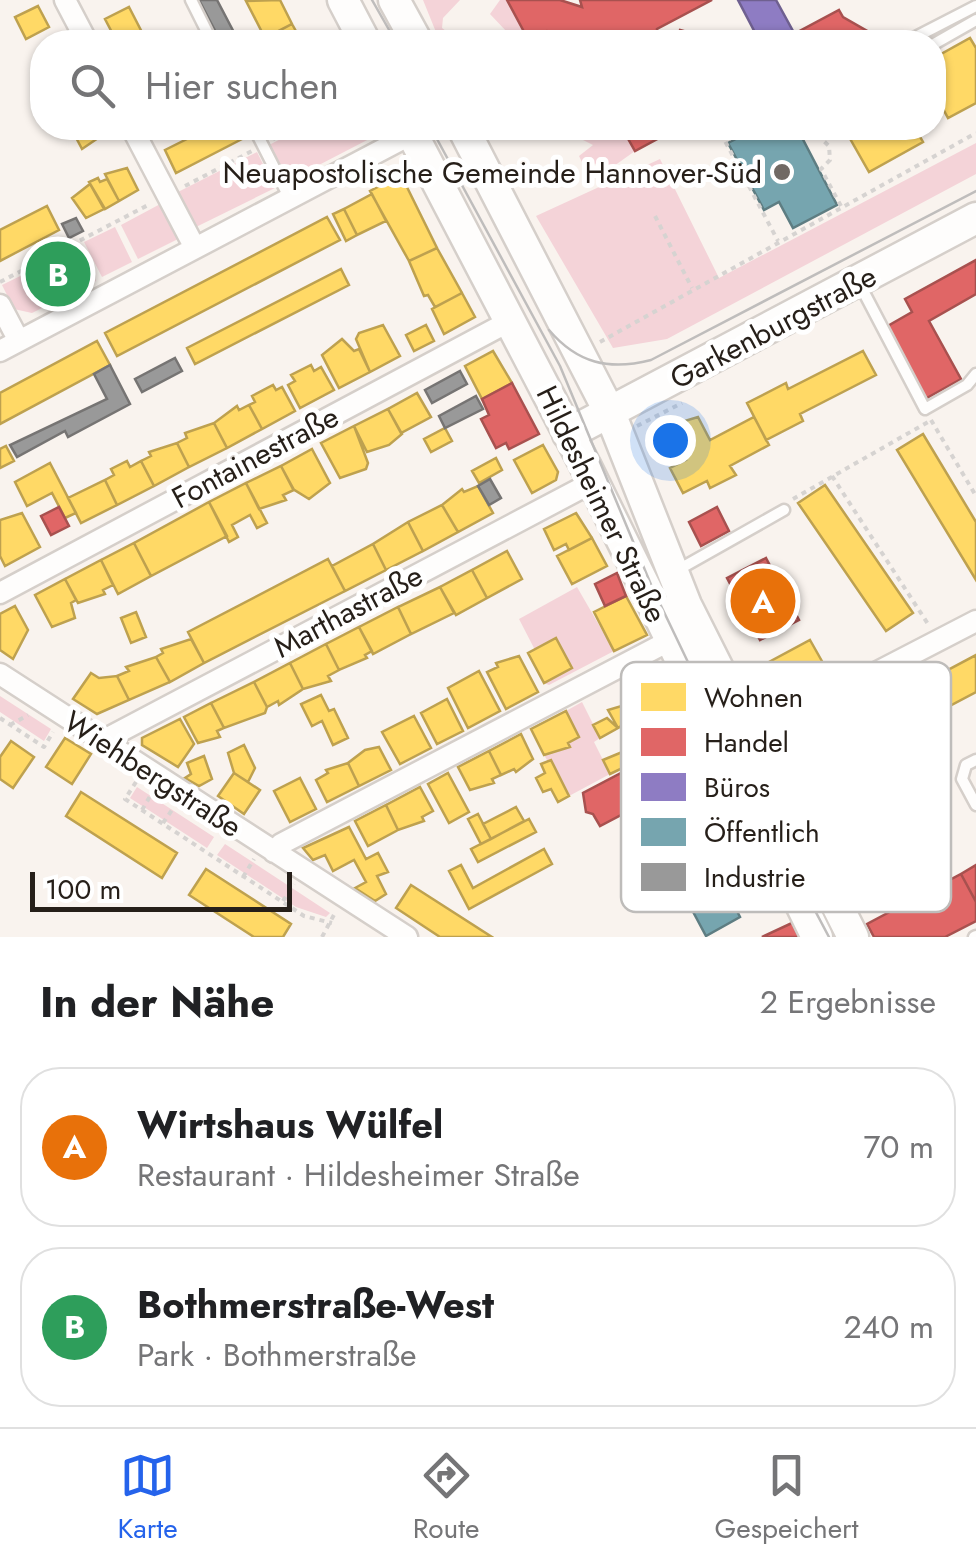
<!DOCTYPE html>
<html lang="de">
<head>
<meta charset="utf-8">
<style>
  body { margin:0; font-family:Jost,sans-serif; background:#f6f6f6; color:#202124 }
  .scale { position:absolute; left:30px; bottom:25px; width:262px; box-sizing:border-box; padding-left:10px; border:5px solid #261f19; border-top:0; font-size:28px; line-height:35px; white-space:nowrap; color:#261f19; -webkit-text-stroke:8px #fff; paint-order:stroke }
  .you { position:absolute; left:670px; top:440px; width:35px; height:35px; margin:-25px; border:8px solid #fff; border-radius:50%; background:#1a73e8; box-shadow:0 0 0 15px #1a73e833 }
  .badge { display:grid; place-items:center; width:65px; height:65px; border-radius:50%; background:#2563eb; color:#fff; font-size:32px; font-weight:700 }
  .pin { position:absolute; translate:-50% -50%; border:5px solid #fff; box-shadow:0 2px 10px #0006 }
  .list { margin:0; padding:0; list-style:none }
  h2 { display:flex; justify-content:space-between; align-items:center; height:130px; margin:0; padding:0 40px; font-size:42px }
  h2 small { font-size:32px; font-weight:400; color:#757577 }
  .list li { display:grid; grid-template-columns:65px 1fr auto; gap:30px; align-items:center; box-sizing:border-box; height:160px; margin:0 20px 20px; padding:0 20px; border:2px solid #e0e0e0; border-radius:40px }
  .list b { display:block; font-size:38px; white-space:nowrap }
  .list p { margin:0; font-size:32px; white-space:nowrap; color:#757577 }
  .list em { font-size:32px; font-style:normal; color:#757577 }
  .icon { flex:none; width:55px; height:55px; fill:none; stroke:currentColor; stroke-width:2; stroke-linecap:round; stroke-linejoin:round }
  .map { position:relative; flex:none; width:976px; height:937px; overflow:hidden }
  .search { position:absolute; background:#fff; box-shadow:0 2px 8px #0004; left:30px; right:30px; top:30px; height:110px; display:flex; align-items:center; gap:25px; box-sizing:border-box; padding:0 35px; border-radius:40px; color:#757577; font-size:38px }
  .sheet { height:490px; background:#fff }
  nav { display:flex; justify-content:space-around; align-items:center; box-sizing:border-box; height:140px; border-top:2px solid #e0e0e0; background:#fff; font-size:28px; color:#757577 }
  nav a { display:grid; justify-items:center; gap:5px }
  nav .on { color:#2563eb }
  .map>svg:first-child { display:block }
  .green { fill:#f4d3d8 }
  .homes { fill:#ffd966; stroke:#bea14f; stroke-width:2.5 }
  .shops { fill:#e06666; stroke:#a8514f; stroke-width:2.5 }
  .offices { fill:#8e7cc3; stroke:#6f6090; stroke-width:2.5 }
  .public { fill:#76a5af; stroke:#5e7d82; stroke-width:2.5 }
  .industry { fill:#999; stroke:#767473; stroke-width:2.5 }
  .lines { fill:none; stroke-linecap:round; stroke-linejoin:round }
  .lane-casing { stroke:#d5cfca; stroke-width:15 }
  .street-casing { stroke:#d5cfca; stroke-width:25 }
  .secondary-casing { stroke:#d5cfca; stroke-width:35 }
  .path { stroke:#d6d3d1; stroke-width:4; stroke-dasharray:5 5; stroke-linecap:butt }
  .lane { stroke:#fefdfc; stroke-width:10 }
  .street { stroke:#fefdfc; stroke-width:20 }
  .secondary { stroke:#fefdfc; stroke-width:30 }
  .tram { stroke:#bfbdbc; stroke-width:2.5 }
  .poi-dot { fill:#706964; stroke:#fff; stroke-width:4 }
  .labels { text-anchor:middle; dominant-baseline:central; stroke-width:10; stroke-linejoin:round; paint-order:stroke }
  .poi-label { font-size:30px; fill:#261f19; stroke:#fff; text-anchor:end }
  .street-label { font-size:30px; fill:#261f19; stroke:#fff }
  .key { fill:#fff; stroke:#bebcba; stroke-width:2.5 }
  .key-label { font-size:28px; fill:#261f19 }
</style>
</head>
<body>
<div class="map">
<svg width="976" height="937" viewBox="0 0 976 937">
  <rect width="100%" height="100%" fill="#f9f3ee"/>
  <path class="green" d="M423 0H460L443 18 442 28 461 42H440Z
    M500 0H507L529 40 547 31 583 42H505L507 32 490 14Z
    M302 128H368L373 137 288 181 269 145Z
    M594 128H622L635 151 614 166 582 162 579 156 593 145 579 138Z
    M976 143V174L667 339 613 348 536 216 660 159 719 278Z
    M257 152 275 188 196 227 178 192Z
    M164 202 182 237 138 259 121 225Z
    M115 227 132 262 102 277 84 242Z
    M79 247 96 281 32 313 14 309 2 285Z
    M577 587 614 651 549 685 544 683 571 668 535 650 519 619Z
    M0 696 51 729 44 741 0 712Z
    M582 702 600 738 594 742 610 774 569 796 544 755 570 748 568 743 579 737 566 711Z
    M137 787 214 837 207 848 130 798Z
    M225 844 330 913 326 917 296 907 217 855Z"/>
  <path class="homes" d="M280 0 292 24 265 38 246 1Z
    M38 6 49 27 26 39 15 17Z
    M129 7 147 42H117L105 19Z
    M292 24 302 42H268L265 38Z
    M970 38 976 48V103L948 118 934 92V58Z
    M71 128H104L107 132 82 149Z
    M209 128H237L242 139 176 173 165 150Z
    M844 128H915L923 142 869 172Z
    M127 168 138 190 119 201 105 174Z
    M401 175 437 248 409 261 370 191Z
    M98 178 100 182 107 179 119 201 105 209 89 182Z
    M90 184 104 209 86 218 72 198Z
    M372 194 386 221 357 235 344 209Z
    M47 206 59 230 0 261V230Z
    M344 209 357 235 346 241 333 214Z
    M327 217 340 240 117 356 105 333Z
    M437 248 462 293 435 307 428 295 424 296 409 261Z
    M341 269 349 285 195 364 187 348Z
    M462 293 475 317 444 334 432 309Z
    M383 325 400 356 370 372 356 339 359 333Z
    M426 325 434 341 414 351 406 335Z
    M342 339 354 351 359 349 370 372 339 388 322 355Z
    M97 341 110 365 0 424V393Z
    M493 351 512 383 482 399 465 366Z
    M863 351 876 375 800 414 803 421 766 440 747 403 786 383 788 389Z
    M311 365 314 371 321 367 334 390 300 408 288 385 295 381 291 375Z
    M273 385 276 390 282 387 295 411 262 429 249 405 255 402 252 396Z
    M417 393 431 417 401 433 388 409Z
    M249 405 262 429 227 448 214 423 237 406 239 410Z
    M388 409 402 434 389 445 367 452 354 426Z
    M698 417 710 440 754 417 769 445 730 466 736 475 710 488 707 481 683 493 670 468 686 460 668 426Z
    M214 423 227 448 189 467 177 443 187 438 185 433Z
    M354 426 368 463 366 469 340 478 321 443Z
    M445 428 452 441 431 452 424 439Z
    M923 434 976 522V580L897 450Z
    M177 443 189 467 154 486 141 461 151 456 149 452Z
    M543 445 558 472 556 480 532 493 514 460Z
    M6 446 14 461 0 468V449Z
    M312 449 330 483 309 499 293 489 281 466Z
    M496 458 502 470 479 483 472 471Z
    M127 461 130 467 141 461 154 486 117 505 105 480 114 475 111 469Z
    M50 463 76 513 65 518 52 493 27 506 15 482Z
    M281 466 294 490 283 495 286 500 259 509 246 483Z
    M105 480 117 505 81 523 68 498Z
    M246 483 267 523 257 528 250 515 232 525 238 537 229 542 209 502Z
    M825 485 913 613 886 631 798 503Z
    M478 486 493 513 458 532 442 505 462 489 464 492Z
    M209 502 227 536 151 576 134 543Z
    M442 505 458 532 423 551 408 522Z
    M22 513 40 547 5 566 0 556V520Z
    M576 513 592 538 569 550 566 544 554 550 544 529Z
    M408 522 423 551 386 570 373 544Z
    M592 538 607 566 572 584 557 556Z
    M134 543 151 576 118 594 101 560Z
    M373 544 386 570 345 591 332 566Z
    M507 551 522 579 487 598 472 570Z
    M328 559 345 591 204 663 188 632Z
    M101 560 113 585 103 590 105 594 78 603 65 579Z
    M472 570 487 598 456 615 440 587Z
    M65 579 76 600 71 603 75 618 52 627 35 595Z
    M440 587 454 613 411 634 398 607Z
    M626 596 647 635 614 651 594 612Z
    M15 606 28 630 13 659 0 650V614Z
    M398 607 411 634 373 654 359 627Z
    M136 612 146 637 131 643 121 618Z
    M359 627 372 651 365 655 367 658 339 670 326 644Z
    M556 638 572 668 544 683 528 653Z
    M191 639 204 663 170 682 156 657 163 653 161 649Z
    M810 640 832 679 791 701 769 662Z
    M326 644 339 670 328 676 331 681 303 689 290 663Z
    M976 655V692L855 756 859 764 843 772 824 736Z
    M519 656 538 692 506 709 487 672 498 667 496 663Z
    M156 657 170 682 129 700 117 676 129 671 126 667Z
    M290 663 303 689 279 705 278 701 267 707 254 682Z
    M479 671 500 711 468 728 448 688Z
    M91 673 99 678 117 676 129 700 97 714 73 699Z
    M254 682 267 707 265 713 224 728 211 703Z
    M321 695 329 711 334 709 348 738 333 745 322 721 312 726 301 704Z
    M447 699 463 731 437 744 421 713Z
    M635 702 640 713 618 728 608 710Z
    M211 703 224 728 217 731 220 737 198 743 184 717Z
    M566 711 579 737 568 743 570 747 544 755 531 729Z
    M414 716 431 748 400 764 382 732Z
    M607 718 618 728 600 738 593 725Z
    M180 719 194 744 178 767 142 745V738Z
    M521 734 533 759 516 772 514 769 501 775 489 751Z
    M65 738 91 754 72 784 46 767Z
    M651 740 658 751 610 774 603 760Z
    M11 741 34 757 13 788 0 779V757Z
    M244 745 255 768 248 782 234 773 228 753Z
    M379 747 391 770 359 786 348 763 365 750Z
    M489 751 501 775 492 779 494 783 470 790 458 767Z
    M204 756 212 779 199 786 185 778 191 774 187 763Z
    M551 760 569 796 558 802 551 789 543 792 536 778 545 773 541 764Z
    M348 763 359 786 327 802 316 780 328 773 326 770Z
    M234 773 260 790 244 814 218 796Z
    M448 773 469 812 449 823 428 784Z
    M300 778 316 809 290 822 274 791Z
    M420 787 433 811 422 817 424 821 398 830 386 805Z
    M81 792 177 853 162 878 66 816Z
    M386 805 398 830 368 846 355 821Z
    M516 807 524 821 491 839 483 824Z
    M478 814 491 839 481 844 468 819Z
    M529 819 536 832 478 862 471 849Z
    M349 827 366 859 378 853 388 872 377 876 386 894 375 901 355 888 366 882 354 860 333 871 325 855 313 860 303 848Z
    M544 849 552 864 469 909 449 871 461 865 473 888Z
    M206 869 291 924 283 937H254L189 895Z
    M411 885 492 937H440L396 908Z"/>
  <path class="shops" d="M507 0H560L582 7 580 0H712L657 29 658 42H583L547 31 529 41Z
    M839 10 843 17 869 32 850 42H799L794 34Z
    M680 30 702 36 705 42H676Z
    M622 128H656L661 137 635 151Z
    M976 260V294L929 321 961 379 925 399 886 327 912 312 905 299Z
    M512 383 539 434 509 449 506 443 496 448 481 419 489 415 482 399Z
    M59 507 69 526 51 535 41 516Z
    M717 507 729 531 701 546 689 522Z
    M766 558 799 620 760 640 727 578Z
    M617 573 626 596 605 606 595 584Z
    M695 734 714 770 688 784 680 771 672 775 678 785 600 826 593 814 586 812 583 793Z
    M976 865V902L961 874Z
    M961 874 976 902V921L945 937H874L867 924Z
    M792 923 799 937H762Z"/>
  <path class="offices" d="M738 0H776L799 42H760Z"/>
  <path class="public" d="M757 128H797L837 205 793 228 779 202 764 210 728 143Z
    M707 803 758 897 736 909 740 917 706 936 691 908 686 911 680 901 676 904 646 836Z"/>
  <path class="industry" d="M199 0H217L239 42H221Z
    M76 218 83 231 69 238 62 224Z
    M175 358 182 371 142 392 135 379Z
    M110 365 130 404 68 437 65 431 17 457 10 445 107 399 94 374Z
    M460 371 467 384 432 403 425 390Z
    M476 396 483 409 445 428 439 416Z
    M490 479 501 498 489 505 478 486Z"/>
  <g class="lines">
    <defs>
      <path id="lane" d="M191 0 212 42
        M908 41 976 6
        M934 44 976 20
        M254 128 289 197
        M859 283 925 409 967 385 976 374
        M676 571 784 510
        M976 760 966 765 962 779 976 805
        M974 937 976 936"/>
      <path id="street" d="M65 0 87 42
        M132 128 195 248
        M0 305 19 341
        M0 351 412 134
        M0 593 510 321
        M0 674 407 937
        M750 738 976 621
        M102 741 593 482
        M274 852 281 844 669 641"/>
      <path id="secondary" d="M343 0 365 42
        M394 0 417 42
        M409 128 585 465 817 937
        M463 128 610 413 686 605 853 937
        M568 434 976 218"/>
    </defs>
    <use href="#lane" class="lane-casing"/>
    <use href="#street" class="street-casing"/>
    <use href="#secondary" class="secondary-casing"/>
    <path class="path" d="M751 128 725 141 778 241
      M810 128 829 146 830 160 821 169 842 208
      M273 139 296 128
      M185 186 252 151
      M655 216 692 288
      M34 264 40 276
      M0 282 150 204
      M600 342 976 133
      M931 420 976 496
      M637 426 682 403
      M832 476 928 624
      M793 499 928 422
      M731 616 744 610
      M0 718 44 747 53 732
      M10 725 28 715
      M136 782 125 799 304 916 332 923
      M142 810 152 793
      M163 823 174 807
      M243 877 254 859
      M283 901 294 884
      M322 937 336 911"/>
    <use href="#lane" class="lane"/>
    <use href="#street" class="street"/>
    <use href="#secondary" class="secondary"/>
    <path class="tram" d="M372 0 396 42
      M431 128 560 366 652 587 731 752 829 937
      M549 330C577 363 609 371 651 360L976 191"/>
  </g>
  <circle class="poi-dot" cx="782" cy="172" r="10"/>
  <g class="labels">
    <g class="poi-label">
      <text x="762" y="172">Neuapostolische Gemeinde Hannover-Süd</text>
    </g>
    <g class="street-label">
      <text transform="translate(773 327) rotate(-28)">Garkenburgstraße</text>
      <text transform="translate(255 457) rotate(-28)">Fontainestraße</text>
      <text transform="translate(602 504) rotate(64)">Hildesheimer Straße</text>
      <text transform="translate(348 611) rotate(-28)">Marthastraße</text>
      <text transform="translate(153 774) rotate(33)">Wiehbergstraße</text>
    </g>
  </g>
  <rect x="621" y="662" width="330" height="250" rx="15" class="key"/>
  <rect x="641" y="683" width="45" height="28" fill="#ffd966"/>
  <rect x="641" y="728" width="45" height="28" fill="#e06666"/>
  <rect x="641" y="773" width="45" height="28" fill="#8e7cc3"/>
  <rect x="641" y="818" width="45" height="28" fill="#76a5af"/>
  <rect x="641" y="863" width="45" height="28" fill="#999"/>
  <g class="key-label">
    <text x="704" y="707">Wohnen</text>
    <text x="704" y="752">Handel</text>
    <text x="704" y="797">Büros</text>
    <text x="704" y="842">Öffentlich</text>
    <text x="704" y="887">Industrie</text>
  </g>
</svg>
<div class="scale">100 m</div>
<div class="you"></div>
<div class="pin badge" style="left:763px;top:601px;background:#e8710a">A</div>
<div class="pin badge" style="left:58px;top:274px;background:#2e9e5b">B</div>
<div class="search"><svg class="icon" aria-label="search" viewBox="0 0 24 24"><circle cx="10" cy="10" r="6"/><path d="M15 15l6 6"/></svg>Hier suchen</div>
</div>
<section class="sheet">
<h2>In der Nähe<small>2 Ergebnisse</small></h2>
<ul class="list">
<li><span class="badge" style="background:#e8710a">A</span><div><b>Wirtshaus Wülfel</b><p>Restaurant · Hildesheimer Straße</p></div><em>70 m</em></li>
<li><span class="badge" style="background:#2e9e5b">B</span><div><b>Bothmerstraße-West</b><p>Park · Bothmerstraße</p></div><em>240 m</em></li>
</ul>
</section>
<nav>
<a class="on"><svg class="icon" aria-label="map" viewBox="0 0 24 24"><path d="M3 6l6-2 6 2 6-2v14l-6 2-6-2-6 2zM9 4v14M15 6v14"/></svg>Karte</a>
<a><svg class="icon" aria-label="directions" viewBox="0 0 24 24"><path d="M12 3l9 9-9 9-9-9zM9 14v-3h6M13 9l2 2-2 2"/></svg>Route</a>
<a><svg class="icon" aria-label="saved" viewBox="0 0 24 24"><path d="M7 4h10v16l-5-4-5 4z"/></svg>Gespeichert</a>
</nav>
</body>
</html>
